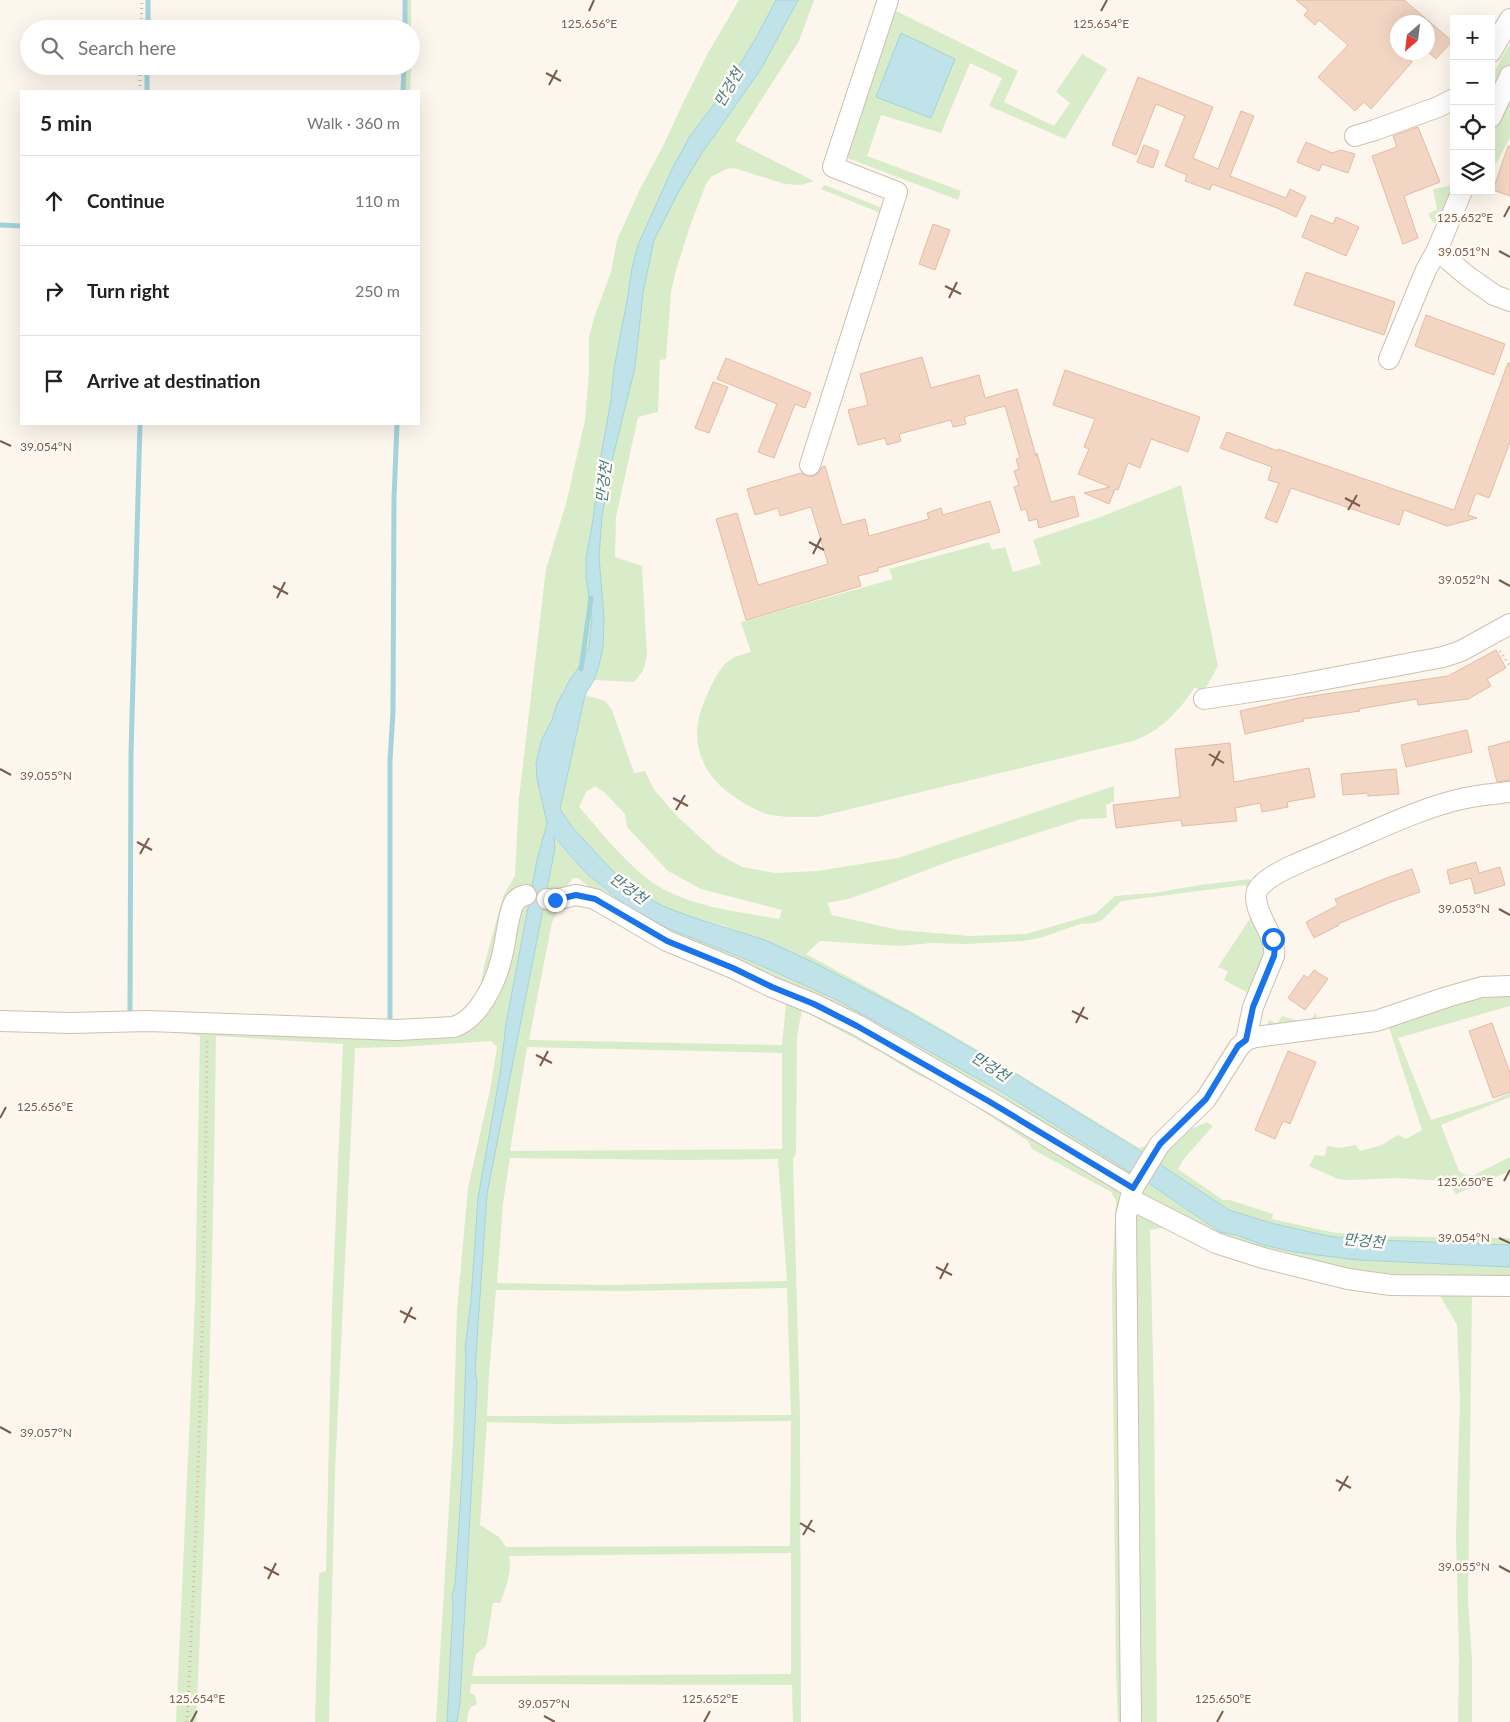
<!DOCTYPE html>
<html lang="en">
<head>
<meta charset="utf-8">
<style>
  body { margin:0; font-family:Lato,"Noto Sans KR",sans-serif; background:#f2f2f2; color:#202124 }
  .controls { position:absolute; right:15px; top:15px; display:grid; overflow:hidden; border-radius:0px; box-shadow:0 5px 20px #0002 }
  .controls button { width:45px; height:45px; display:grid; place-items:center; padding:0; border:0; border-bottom:1px solid #e0e0e0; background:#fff; color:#202124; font:25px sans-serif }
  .compass { position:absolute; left:1390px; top:15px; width:45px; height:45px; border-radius:50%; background:#fff; box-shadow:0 5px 20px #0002; rotate:208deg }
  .stop { position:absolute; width:15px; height:15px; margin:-11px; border:4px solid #1a73e8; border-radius:50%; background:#fff }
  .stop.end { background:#1a73e8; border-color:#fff; box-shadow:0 1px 5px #0008 }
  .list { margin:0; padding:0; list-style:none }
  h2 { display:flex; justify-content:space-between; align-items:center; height:65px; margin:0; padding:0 20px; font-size:21px }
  h2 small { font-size:16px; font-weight:400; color:#757577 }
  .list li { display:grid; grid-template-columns:32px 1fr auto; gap:15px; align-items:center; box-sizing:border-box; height:90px; padding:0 20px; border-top:1px solid #e0e0e0 }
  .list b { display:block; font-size:19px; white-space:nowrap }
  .list em { font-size:16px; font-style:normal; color:#757577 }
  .icon { flex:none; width:28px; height:28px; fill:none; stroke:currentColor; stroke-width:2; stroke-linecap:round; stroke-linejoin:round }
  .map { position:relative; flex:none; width:1510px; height:1722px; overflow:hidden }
  .search { position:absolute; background:#fff; box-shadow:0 5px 20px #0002; left:20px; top:20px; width:400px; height:55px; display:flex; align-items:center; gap:12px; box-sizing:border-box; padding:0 18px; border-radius:28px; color:#757577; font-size:19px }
  .panel { position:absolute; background:#fff; box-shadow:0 5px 20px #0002; left:20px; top:90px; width:400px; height:335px; border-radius:0px }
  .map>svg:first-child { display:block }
  .green { fill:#d8ecc9; fill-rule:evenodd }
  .water { fill:#bfe3e8; stroke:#a5d3da }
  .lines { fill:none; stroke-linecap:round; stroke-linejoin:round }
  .stream { stroke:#a5d3da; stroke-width:5 }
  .building { fill:#f3d5c3; stroke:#e6bba3 }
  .street-casing { stroke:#d1beb0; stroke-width:22 }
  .path { stroke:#d9b8a5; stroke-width:3; stroke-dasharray:1 4; stroke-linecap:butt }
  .street { stroke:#fff; stroke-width:20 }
  .route { stroke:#1a73e8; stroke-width:6 }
  .ticks { fill:none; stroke:#7a5c4d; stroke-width:2 }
  .labels { text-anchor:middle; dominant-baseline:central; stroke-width:5; stroke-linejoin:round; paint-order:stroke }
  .water-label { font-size:15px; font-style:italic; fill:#437c86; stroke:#fffaf3 }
  .ticks-label { font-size:12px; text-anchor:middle; fill:#7a5c4d; stroke:#fffaf3; stroke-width:5; stroke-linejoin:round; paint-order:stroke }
</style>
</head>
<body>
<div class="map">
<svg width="1510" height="1722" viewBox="0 0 1510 1722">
  <rect width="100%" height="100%" fill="#fdf6ec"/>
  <path class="green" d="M406 0H411V48V29H406Z
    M739 0H776L757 36 721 95 690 136 673 167 638 245 632 268 627 301 614 368 611 400 600 461 593 520 586 558V577L592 618 589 646 584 660 563 690 552 720 542 739 537 779 547 823 537 860 532 891 520 893 477 1006 484 966 503 896 515 876 519 798 546 569 566 504 585 420 589 372V337L595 315 611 272 617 240 640 189 663 146 683 103 708 53Z
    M798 0H814L799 41 735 141 814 181 801 185 785 184 734 168 726 169 711 177 706 184 689 229 676 270 671 292 666 359 660 360 658 412 638 417 616 517 615 557 642 566 647 656 643 671 634 682 594 680 599 665 603 647 604 617 599 557 602 516 612 461 635 367 643 293 654 240 678 193 700 156 761 69Z
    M894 10 1018 71 1004 102 1054 126 1070 103 1056 92 1082 54 1107 69 1065 139 989 106 1002 78 970 63 941 133 881 115 867 156 961 191 958 200 842 156Z
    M1510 44V65L1491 106V80L1502 57Z
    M405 66H411L410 91H405Z
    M1510 86V138L1496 164 1491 163V132Z
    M1454 174V191L1441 227 1433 222 1428 214 1437 209 1433 189 1449 186Z
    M825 185 882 208 883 214 821 189Z
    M1181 485 1218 666 1203 693 1195 687C1179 711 1161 731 1133 741L817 817C801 817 782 818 767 814 757 811 745 804 736 798 698 773 687 737 707 695 712 684 719 667 730 660 735 656 745 654 751 652L741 622 893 579 889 569 989 542 992 550 1005 547 1013 572 1041 564 1033 540 1103 516Z
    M585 695 605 701 612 710 634 773 645 771 654 790 679 818 717 853 742 867 775 873 818 871 898 858 1114 786V801L1106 805 1107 818 1081 819 947 862 882 887 848 899 827 903 832 915 899 930 970 936 1026 934 1095 914 1115 896 1154 893 1200 885 1250 879 1269 941 1254 996 1224 980 1228 971 1218 967 1253 914 1248 888 1245 885 1121 901 1102 920 1094 923 1080 924 1040 938 1023 941 966 944 931 943 899 946 820 941 806 954 909 1010 1012 1070 1139 1148 1145 1146 1151 1140 1147 1155 1011 1071 907 1011 815 963 725 926 689 916 665 907 650 899 625 884 573 828 560 809ZM595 786 604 792 625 814 627 827 668 871 701 889 782 910 779 919C734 911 681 906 645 877 620 856 600 831 579 807L586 792Z
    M553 837C575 861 597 886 624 904 650 922 678 931 706 943 750 960 793 978 835 999 938 1052 1037 1114 1135 1175L1134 1177 988 1098 991 1090 981 1085 977 1092 790 991 592 894 589 887 578 878H573L566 888 545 893 555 848Z
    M576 899 592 902 606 908 669 945 801 1002 851 1026 963 1090 1118 1182 1127 1192V1198L1125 1221 1126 1294 1131 1722H1118L1116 1670 1112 1274 1116 1201 1111 1192 1032 1149 1028 1141 946 1087 920 1076 880 1052 802 1010 797 1036 796 1154 793 1159 800 1417 801 1722H793L792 1685 471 1684 470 1693C476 1695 477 1698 476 1705 467 1707 468 1714 467 1722H457C462 1686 458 1648 465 1613L477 1384 475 1369 487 1194 543 903H557ZM575 904 602 911 666 948 786 1004 782 1045 529 1040 552 922 555 917 558 907ZM527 1047 782 1053V1149L510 1151ZM510 1158 680 1160 778 1159 787 1281 610 1285 497 1283 503 1203ZM787 1288 791 1415 487 1416 489 1374 496 1290 622 1291ZM791 1421 790 1546 506 1547 499 1537 480 1525 487 1422 558 1424ZM791 1553V1674L472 1676 476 1654 486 1646 493 1603H500C506 1588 512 1572 509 1556Z
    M529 902 506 1024 500 1074 478 1198 471 1300 465 1350 466 1356 462 1477 455 1585 452 1595 453 1607 447 1722H436L453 1441 457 1310 468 1188 490 1090 497 1047 491 1041 400 1047 355 1048 335 1473 329 1722H315L319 1573 326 1571 332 1308 343 1044 216 1036C213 1265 207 1493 196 1722H176L195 1302 200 1036 161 1029 484 1019 517 907Z
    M1510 994V1006L1398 1038 1431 1120 1492 1101 1510 1093V1097L1441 1125 1459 1171 1467 1175H1474L1510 1157V1171L1456 1194 1449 1185 1442 1181 1399 1178 1350 1180 1338 1179 1309 1166 1315 1155 1325 1156 1327 1146 1339 1148 1356 1145 1360 1151 1382 1145 1398 1135 1406 1139 1422 1130 1388 1024 1475 995Z
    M1316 1013 1318 1026 1265 1029 1269 1020 1277 1024 1282 1016 1302 1022 1312 1018Z
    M1207 1122 1213 1126 1183 1160 1178 1169 1223 1200H1230L1273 1214 1272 1219 1331 1232 1363 1236 1510 1238V1245L1352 1239 1328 1236 1271 1223 1229 1210 1155 1161 1183 1133Z
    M1144 1180 1220 1232 1358 1260 1510 1267V1283H1437L1264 1255 1141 1197Z
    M1138 1212 1165 1227 1150 1230 1154 1399 1157 1722H1138L1135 1215Z
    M1510 1288V1297H1472L1468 1598 1472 1661V1722H1458L1459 1659 1456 1535 1460 1399 1457 1325 1436 1289Z"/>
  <path class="water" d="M776 0H798L761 69 700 156 678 193 654 240 643 293 635 367 612 461 602 516 599 557 604 617 603 647 599 665 594 680 585 695 560 809 573 828 625 884 650 899 665 907 689 916 765 940 815 963 907 1011 1011 1071 1147 1155 1135 1175 1000 1091 835 999 753 962 667 928 625 905 586 873 554 837 555 848 487 1194 475 1369 477 1384 460 1702 457 1722H447L453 1607 452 1595 455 1585 462 1477 466 1356 465 1350 471 1300 478 1198 500 1074 506 1024 537 860 547 823 537 779 536 763 542 739 552 720 557 704 569 681 584 660 589 646 592 618 586 577V558L593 520 600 461 611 400 614 368 627 301 632 268 638 245 673 167 690 136 721 95 757 36Z
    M901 33 955 59 931 118 876 97Z
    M1155 1161 1229 1210 1271 1223 1328 1236 1352 1239 1510 1245V1267L1358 1260 1294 1252 1263 1245 1236 1235 1220 1232 1144 1180Z"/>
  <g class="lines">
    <path class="stream" d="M148 29V0
      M405 29V0
      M147 91V66
      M403 91 404 66
      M0 225 21 226
      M581 669 591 598
      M130 1010 131 754 140 424
      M390 1021V760L393 712 394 499 397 424"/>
  </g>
  <path class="building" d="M1296 0H1404L1452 41 1436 59 1428 52V22H1398V52H1400L1412 62 1371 109 1364 102 1355 111 1318 77 1348 45 1319 20 1315 25 1304 15 1308 10Z
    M1138 77 1213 107 1193 158 1218 169 1241 111 1254 116 1230 176 1286 198 1290 189 1306 197 1296 217 1277 208 1212 184 1210 190 1185 181 1187 175 1165 166 1185 116 1156 104 1136 155 1112 145Z
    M1418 127 1440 182 1404 196 1418 238 1403 244 1372 156 1397 147 1393 136Z
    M1306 142 1332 153 1341 150 1355 154 1348 173 1322 164 1319 171 1297 162Z
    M1144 145 1159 151 1153 168 1137 162Z
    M1508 146H1510V196L1493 190Z
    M1311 215 1333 224 1336 217 1359 227 1346 256 1302 237Z
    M933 224 950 230 935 270 919 264Z
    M1306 272 1395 302 1384 335 1294 305Z
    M1426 315 1505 344 1494 375 1415 346Z
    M922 357 931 388 979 375 985 398 1017 389 1036 456 1037 453 1051 502 1074 496 1079 516 1039 528 1037 519 1029 521 1026 509 1021 510 1014 487 1019 485 1014 471 1019 469 1016 459 1020 458 1005 406 964 417 966 424 953 427 951 420 899 434 901 441 887 445 885 438 858 445 848 410 868 405 860 374Z
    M726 358 811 393 805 408 795 404 774 458 758 452 777 404 717 379Z
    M1508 363H1510V442L1489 498 1476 493 1468 515 1477 518 1447 526 1404 510 1399 525 1291 488 1277 523 1265 518 1279 483 1268 480 1272 467 1220 448 1227 432 1278 451V449L1454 510Z
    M1065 370 1200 417 1188 452 1151 439 1140 468 1128 463 1118 490 1115 489 1109 504 1084 493 1110 487 1078 474 1089 449 1084 447 1095 419 1053 405Z
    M713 382 728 387 709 433 695 428Z
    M825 466 842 525 865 519 869 536 929 519 927 513 941 508 943 515 990 501 1000 532 878 568V571L858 576 861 586 746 620 716 519 737 513 758 585 828 564 811 507 780 516 778 508 755 515 747 489 801 473 807 476H813L818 474 822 467Z
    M1496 650 1506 668 1487 679 1491 686 1468 699 1418 705 1417 699 1359 709 1360 711 1303 719 1304 721 1245 734 1240 711 1299 698 1448 676Z
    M1467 730 1472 752 1406 767 1401 745Z
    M1510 741V780L1497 782 1488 747Z
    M1230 743 1234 782 1309 768 1315 797 1287 802 1288 807 1262 812 1260 803 1235 808 1237 821 1182 826 1181 820 1116 828 1113 805 1180 797 1175 749Z
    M1396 769 1399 794 1368 796V793L1343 795 1341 774Z
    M1476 862 1479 873 1500 867 1505 885 1475 894 1471 878 1450 884 1447 870Z
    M1412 869 1420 892 1391 902 1338 924 1339 925 1314 938 1306 922 1338 905 1335 899 1384 879Z
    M1314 970 1328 979 1305 1010 1288 998 1304 975 1308 978Z
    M1492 1023 1510 1073V1092L1493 1098 1469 1031Z
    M1288 1051 1316 1062 1290 1124 1283 1121 1275 1139 1255 1130Z"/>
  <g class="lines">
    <defs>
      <path id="street" d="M1491 52 1510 19
        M1491 117 1510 76
        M1355 136 1375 130 1438 107 1454 99
        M1437 250 1466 275 1494 295 1510 301
        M1389 359 1426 270 1437 250 1462 191
        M810 465 897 192 833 167 888 0
        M1204 699 1295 685 1443 657 1461 651 1510 624
        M547 899 555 900 576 895 595 899 667 941 733 968 772 987 814 1004 857 1025 990 1102 1133 1188
        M0 1021 71 1023 148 1021 397 1030 453 1027C478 1020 495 984 501 960 506 944 507 917 514 903 517 898 521 896 526 895
        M1246 1040 1253 1007 1274 956C1277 933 1251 912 1257 891 1259 887 1263 883 1267 880 1286 866 1314 857 1336 847 1377 830 1418 809 1461 799 1477 795 1494 794 1510 792
        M1130 1199 1216 1243 1263 1258 1348 1279 1391 1285 1510 1286
        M1131 1722 1126 1216 1133 1188 1160 1144 1206 1099 1239 1047 1246 1040 1256 1037 1376 1021 1447 997 1482 987 1510 986"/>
    </defs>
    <use href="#street" class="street-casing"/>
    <path class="path" d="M141 29 142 0
      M140 91V66
      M1500 651 1510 666
      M187 1722C199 1495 205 1269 207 1041"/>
    <use href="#street" class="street"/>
  </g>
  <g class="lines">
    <path class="route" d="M555 900 576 895 595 899 667 941 733 968 772 987 814 1004 857 1026 990 1102 1133 1188 1160 1144 1206 1099 1238 1046 1246 1040 1253 1007 1274 956 1275 948 1273 939"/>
  </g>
  <path class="ticks" d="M589 11 594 0M1101 11 1107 0M546 73 561 81M549 85 557 70M1504 217 1510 206M1499 251 1510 257M945 286 961 294M949 298 957 282M0 441 11 446M1345 498 1360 506M1348 510 1357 495M809 542 824 550M813 554 821 538M1499 580 1510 586M273 586 288 594M277 598 285 582M1209 754 1224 763M1212 766 1220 751M0 769 11 775M673 798 688 806M676 810 685 795M137 842 152 850M140 854 149 838M1499 909 1510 915M1072 1011 1088 1019M1076 1023 1084 1007M536 1055 552 1063M540 1066 548 1051M0 1118 6 1107M1504 1181 1510 1170M1499 1238 1510 1243M936 1267 952 1275M940 1279 948 1263M400 1311 416 1319M404 1323 412 1307M0 1427 11 1433M1336 1480 1351 1488M1339 1491 1348 1476M800 1523 815 1532M803 1535 812 1520M1499 1566 1510 1572M264 1567 279 1575M268 1579 276 1563M544 1716 555 1722M191 1722 197 1711M704 1722 710 1711M1217 1722 1223 1711"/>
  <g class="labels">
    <g class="water-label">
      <text transform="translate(728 87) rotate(-60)">만겅천</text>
      <text transform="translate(603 482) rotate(-83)">만겅천</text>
      <text transform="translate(629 888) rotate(36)">만겅천</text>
      <text transform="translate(991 1066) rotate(33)">만겅천</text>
      <text transform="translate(1364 1240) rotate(5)">만겅천</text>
    </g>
  </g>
  <g class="ticks-label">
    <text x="589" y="28">125.656°E</text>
    <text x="1101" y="28">125.654°E</text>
    <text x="1465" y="222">125.652°E</text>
    <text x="1464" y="256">39.051°N</text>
    <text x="46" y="451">39.054°N</text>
    <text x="1464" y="584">39.052°N</text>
    <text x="46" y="780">39.055°N</text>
    <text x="1464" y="913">39.053°N</text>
    <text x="45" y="1111">125.656°E</text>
    <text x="1465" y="1186">125.650°E</text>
    <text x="1464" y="1242">39.054°N</text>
    <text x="46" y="1437">39.057°N</text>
    <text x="1464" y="1571">39.055°N</text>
    <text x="197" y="1703">125.654°E</text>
    <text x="710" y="1703">125.652°E</text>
    <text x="1223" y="1703">125.650°E</text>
    <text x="544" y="1708">39.057°N</text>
  </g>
</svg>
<div class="controls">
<button>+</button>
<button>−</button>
<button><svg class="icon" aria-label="locate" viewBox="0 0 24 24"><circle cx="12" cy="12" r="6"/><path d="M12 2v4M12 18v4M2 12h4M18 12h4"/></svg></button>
<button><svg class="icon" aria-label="layers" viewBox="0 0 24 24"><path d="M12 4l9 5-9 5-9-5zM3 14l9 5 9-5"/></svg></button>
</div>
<svg class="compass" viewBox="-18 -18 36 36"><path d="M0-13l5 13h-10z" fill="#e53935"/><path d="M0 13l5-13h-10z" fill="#757577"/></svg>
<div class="stop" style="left:1273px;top:939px"></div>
<div class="stop end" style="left:555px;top:900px"></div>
<div class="search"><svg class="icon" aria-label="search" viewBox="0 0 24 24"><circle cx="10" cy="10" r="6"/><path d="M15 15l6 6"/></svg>Search here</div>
<section class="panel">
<h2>5 min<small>Walk · 360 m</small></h2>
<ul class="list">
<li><svg class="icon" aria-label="ahead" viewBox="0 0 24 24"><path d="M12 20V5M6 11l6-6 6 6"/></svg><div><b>Continue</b></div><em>110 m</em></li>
<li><svg class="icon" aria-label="right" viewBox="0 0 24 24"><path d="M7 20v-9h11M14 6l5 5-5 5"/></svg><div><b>Turn right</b></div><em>250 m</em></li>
<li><svg class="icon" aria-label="arrive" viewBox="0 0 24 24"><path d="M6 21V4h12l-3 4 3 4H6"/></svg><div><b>Arrive at destination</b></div></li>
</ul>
</section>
</div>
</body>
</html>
